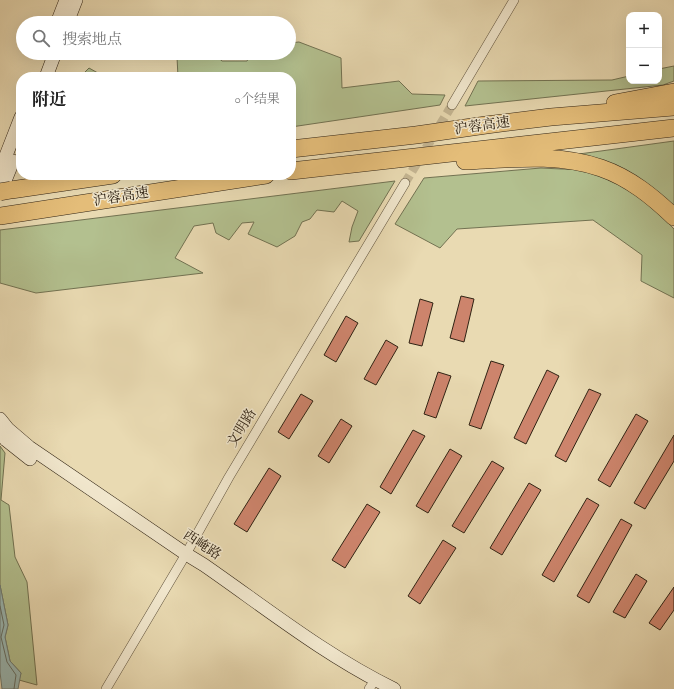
<!DOCTYPE html>
<html lang="zh">
<head>
<meta charset="utf-8">
<style>
  body { margin:0; font-family:"IM FELL English","Noto Serif SC",serif; background:#f2f2f2; color:#222 }
  .controls { position:absolute; right:12px; top:12px; display:grid; overflow:hidden; border-radius:8px; box-shadow:0 4px 16px #0002 }
  .controls button { width:36px; height:36px; display:grid; place-items:center; padding:0; border:0; border-bottom:1px solid #e0e0e0; background:#fff; color:#222; font:20px sans-serif }
  .list { margin:0; padding:0; list-style:none }
  h2 { display:flex; justify-content:space-between; align-items:center; height:52px; margin:0; padding:0 16px; font-size:17px }
  h2 small { font-size:13px; font-weight:400; color:#767676 }
  .icon { flex:none; width:22px; height:22px; fill:none; stroke:currentColor; stroke-width:2; stroke-linecap:round; stroke-linejoin:round }
  .map { position:relative; flex:none; width:674px; height:689px; overflow:hidden }
  .search { position:absolute; background:#fff; box-shadow:0 4px 16px #0002; left:16px; top:16px; width:280px; height:44px; display:flex; align-items:center; gap:10px; box-sizing:border-box; padding:0 14px; border-radius:22px; color:#767676; font-size:15px }
  .panel { position:absolute; background:#fff; box-shadow:0 4px 16px #0002; left:16px; top:72px; width:280px; height:108px; border-radius:16px }
  .map>svg:first-child { display:block }
  .green { fill:#b3c08f; stroke:#727252 }
  .water { fill:#9ab9b5; stroke:#707d75 }
  .lines { fill:none; stroke-linecap:round; stroke-linejoin:round }
  .shore { stroke:#656e64; stroke-width:1 }
  .building { fill:#cd846c; stroke:#302314 }
  .street-tunnel { stroke:#c4b592; stroke-width:9; stroke-dasharray:9 4.5; stroke-linecap:butt }
  .street-casing { stroke:#5e513c; stroke-width:10 }
  .secondary-casing { stroke:#302314; stroke-width:14 }
  .highway-casing { stroke:#302314; stroke-width:18 }
  .street { stroke:#f1e7cd; stroke-width:9 }
  .secondary { stroke:#f1e7cd; stroke-width:13 }
  .highway { stroke:#e4bd79; stroke-width:17 }
  .highway-bridge-casing { stroke:#302314; stroke-width:18; stroke-linecap:butt }
  .highway-bridge { stroke:#e4bd79; stroke-width:17 }
  .labels { text-anchor:middle; dominant-baseline:central; stroke-width:3; stroke-linejoin:round; paint-order:stroke }
  .street-label { font-size:14px; fill:#302314; stroke:#f1e7cd }
</style>
</head>
<body>
<div class="map">
<svg width="674" height="689" viewBox="0 0 674 689">
  <rect width="100%" height="100%" fill="#e9dab2"/>
  <filter id="stains"><feTurbulence type="fractalNoise" baseFrequency=".005" numOctaves="4"/><feColorMatrix values="0 0 0 0 .2 0 0 0 0 .09 0 0 0 0 .02 0 0 0 .5 -.17"/></filter>
  <radialGradient id="worn" r=".72"><stop offset=".6" stop-color="#630" stop-opacity="0"/><stop offset="1" stop-color="#630" stop-opacity=".3"/></radialGradient>
  <path class="green" d="M299 42 341 58 342 88 399 81 412 94 445 95 440 105 291 127V77H178L177 57 213 53 222 61H247L252 53H289V43Z
    M674 66V81L663 85 465 106 478 81 612 80 629 76V81H659V69Z
    M89 68 105 77H80Z
    M674 141V211L579 154Z
    M541 168 582 170 614 180 645 199 674 229V298L641 281 642 255 593 220 457 229 440 248 395 224 424 178Z
    M395 181 359 241 349 242 352 227 358 211 342 201 334 212 317 210 310 219 302 222 295 236 277 247 248 234 254 222 242 223 229 240 216 233 213 223 194 226 175 258 203 273 36 293 0 283V230Z
    M0 446 5 453 1 500 9 505 15 557 27 582 37 685 19 680 21 673 10 661 5 637 8 625 0 585Z"/>
  <path class="water" d="M0 585 8 625 5 637 10 661 21 673 18 689H2L0 672Z"/>
  <g class="lines">
    <path class="shore" d="M0 606 4 625 1 637 7 662 16 675 14 689"/>
  </g>
  <path class="building" d="M461 296 474 299 464 342 450 338Z
    M420 299 433 303 422 346 409 343Z
    M346 316 358 323 336 362 324 355Z
    M386 340 398 347 376 385 364 379Z
    M491 361 504 365 481 429 469 425Z
    M547 370 559 376 526 444 514 438Z
    M438 372 451 376 436 418 424 414Z
    M589 389 601 394 566 462 555 456Z
    M301 394 313 401 289 439 278 432Z
    M636 414 648 421 610 487 598 480Z
    M341 419 352 426 329 463 318 456Z
    M413 430 425 436 391 494 380 487Z
    M674 435V461L645 509 634 503Z
    M450 449 462 456 428 513 416 506Z
    M492 461 504 468 464 533 452 526Z
    M269 468 281 476 247 532 234 524Z
    M529 483 541 490 502 555 490 548Z
    M587 498 599 505 554 582 542 575Z
    M367 504 380 512 345 568 332 560Z
    M621 519 632 525 589 603 577 596Z
    M443 540 456 548 420 604 408 596Z
    M636 574 647 581 625 618 613 612Z
    M674 587V610L660 630 649 623Z"/>
  <g class="lines">
    <path class="street-tunnel" d="M405 183 452 105"/>
    <defs>
      <path id="street" d="M452 105 514 0
        M106 689 186 554 229 477 405 183
        M369 689 375 680"/>
      <path id="secondary" d="M57 23 66 0
        M67 23 76 0
        M46 77 55 53
        M0 171 21 117
        M0 193 13 161
        M0 419 8 429 29 447 186 554 204 565C266 608 326 656 394 689
        M0 432 6 440 30 459"/>
      <path id="highway" d="M615 103 674 92
        M291 149 416 135 486 125 551 117 674 107
        M465 161C509 159 558 153 601 168 630 178 653 197 674 217
        M291 171 674 128
        M11 190 113 175
        M0 216 266 175"/>
    </defs>
    <use href="#street" class="street-casing"/>
    <use href="#secondary" class="secondary-casing"/>
    <use href="#highway" class="highway-casing"/>
    <use href="#street" class="street"/>
    <use href="#secondary" class="secondary"/>
    <use href="#highway" class="highway"/>
    <defs>
      <path id="highway-bridge" d="M0 192 11 190"/>
    </defs>
    <use href="#highway-bridge" class="highway-bridge-casing"/>
    <use href="#highway-bridge" class="highway-bridge"/>
  </g>
  <g class="labels">
    <g class="street-label">
      <text transform="translate(482 126) rotate(-8)">沪蓉高速</text>
      <text transform="translate(121 197) rotate(-9)">沪蓉高速</text>
      <text transform="translate(242 428) rotate(-59)">文明路</text>
      <text transform="translate(202 545) rotate(33)">西崦路</text>
    </g>
  </g>
  <rect width="100%" height="100%" filter="url(#stains)"/>
  <rect width="100%" height="100%" fill="url(#worn)"/>
</svg>
<div class="controls">
<button>+</button>
<button>−</button>
</div>
<div class="search"><svg class="icon" aria-label="search" viewBox="0 0 24 24"><circle cx="10" cy="10" r="6"/><path d="M15 15l6 6"/></svg>搜索地点</div>
<section class="panel">
<h2>附近<small>0个结果</small></h2>
<ul class="list">
</ul>
</section>
</div>
</body>
</html>
